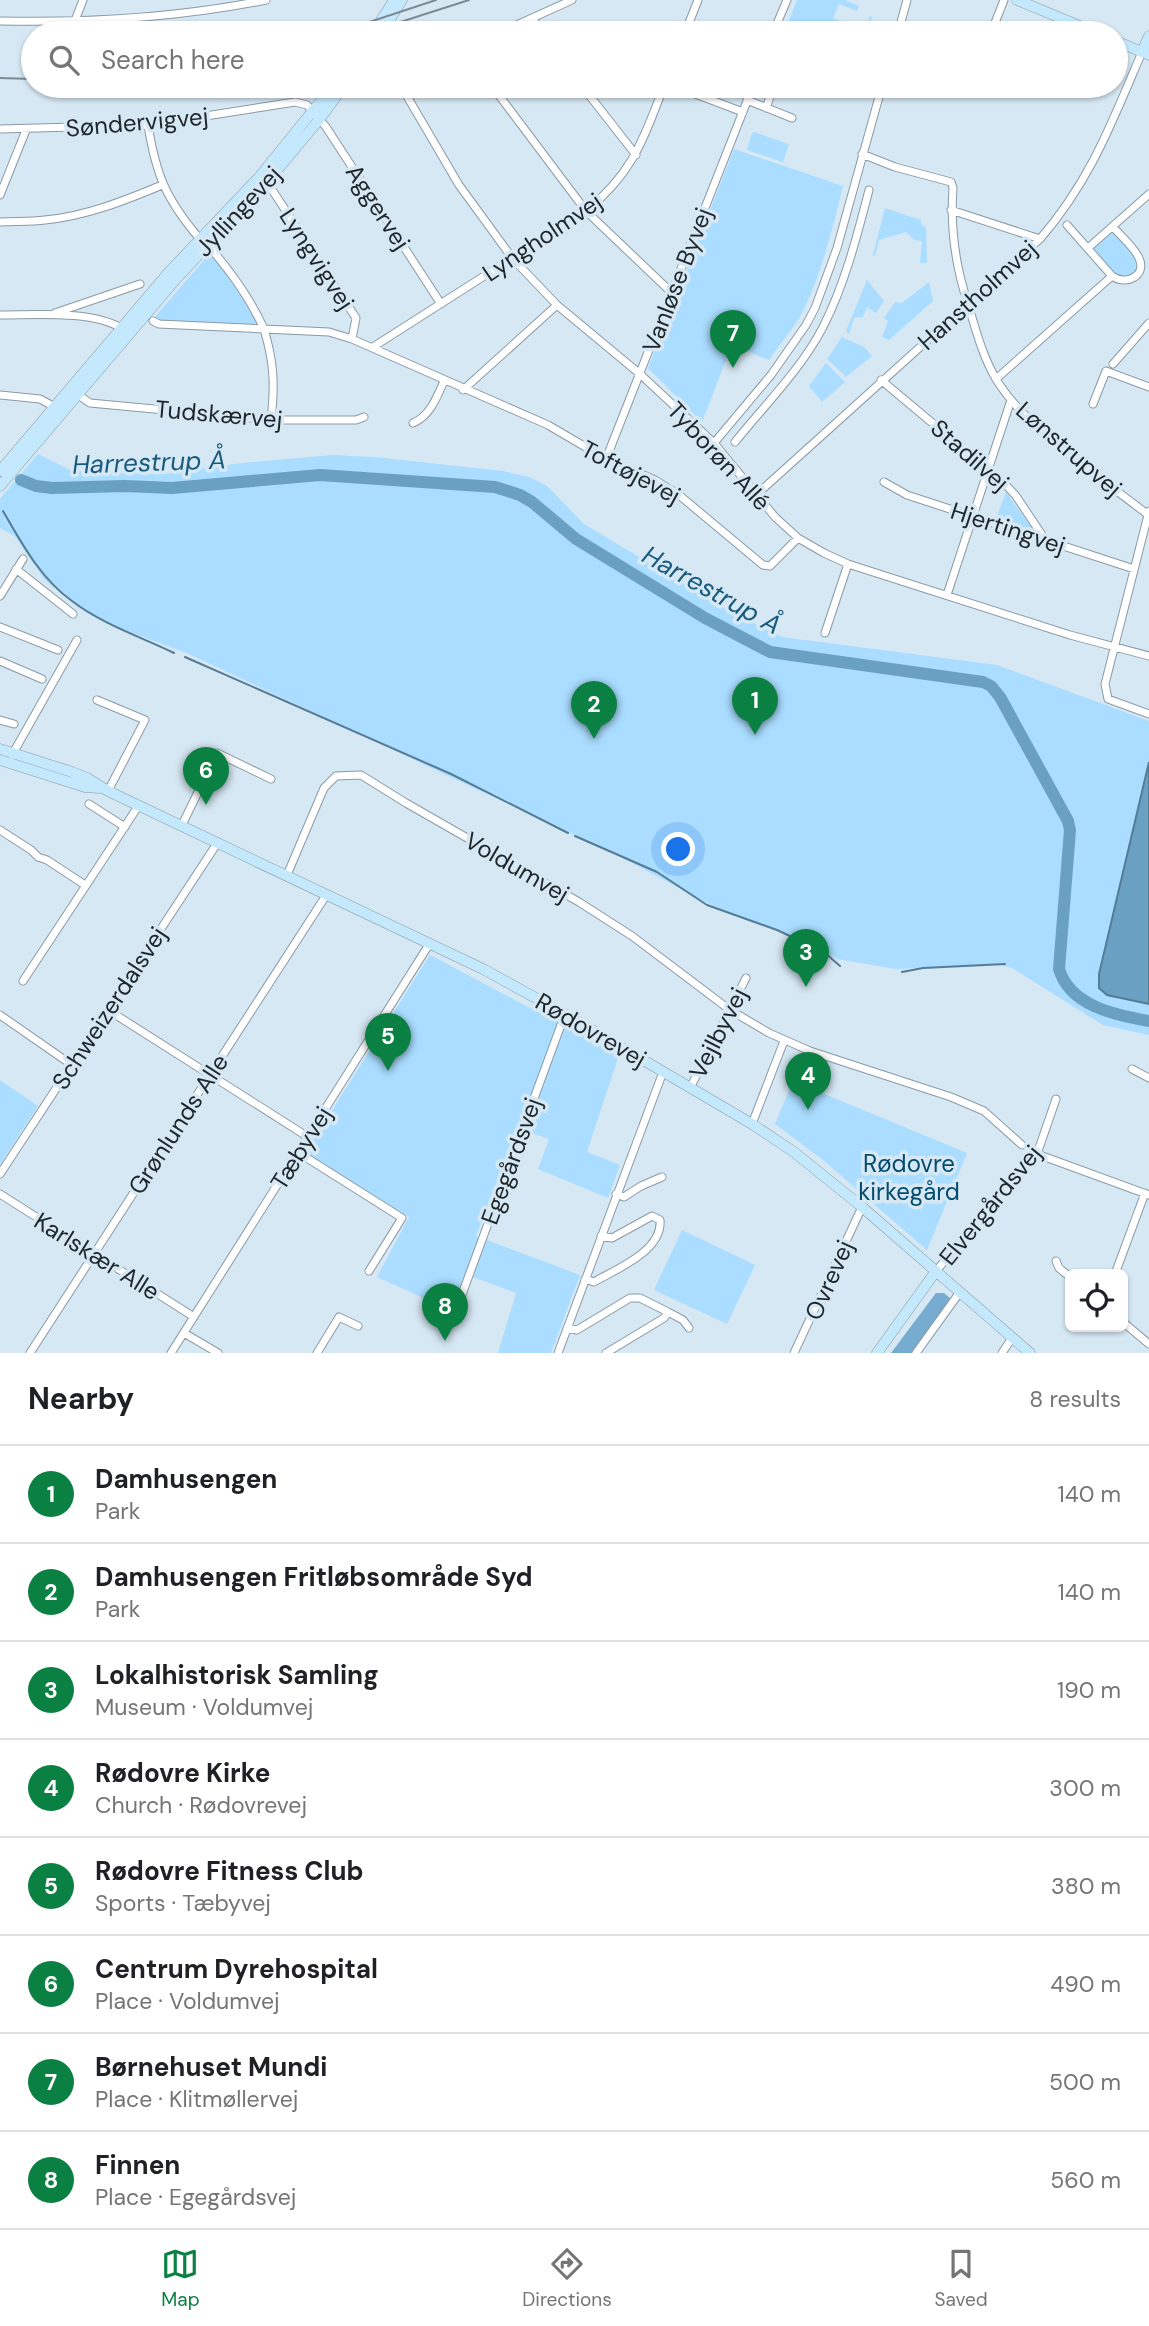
<!DOCTYPE html>
<html lang="en">
<head>
<meta charset="utf-8">
<style>
  body { margin:0; font-family:"DM Sans",sans-serif; background:#f6f6f6; color:#202124 }
  .controls { position:absolute; right:21px; bottom:21px; display:grid; overflow:hidden; border-radius:10px; box-shadow:0 2px 5px #0004 }
  .controls button { width:63px; height:63px; display:grid; place-items:center; padding:0; border:0; border-bottom:2px solid #e0e0e0; background:#fff; color:#202124; font:35px sans-serif }
  .you { position:absolute; left:679px; top:850px; width:24px; height:24px; margin:-18px; border:5px solid #fff; border-radius:50%; background:#1a73e8; box-shadow:0 0 0 10px #1a73e833 }
  .badge { display:grid; place-items:center; width:46px; height:46px; border-radius:50%; background:#0b8043; color:#fff; font-size:23px; font-weight:700 }
  .pin { position:absolute; translate:-50% -58px; filter:drop-shadow(0 2px 4px #0008) }
  .pin::after { content:''; position:absolute; top:37px; width:24px; height:21px; background:inherit; clip-path:polygon(0 0,100% 0,50% 100%) }
  .list { margin:0; padding:0; list-style:none }
  h2 { display:flex; justify-content:space-between; align-items:center; height:91px; margin:0; padding:0 28px; font-size:30px }
  h2 small { font-size:23px; font-weight:400; color:#757577 }
  .list li { display:grid; grid-template-columns:46px 1fr auto; gap:21px; align-items:center; box-sizing:border-box; height:98px; padding:0 28px; border-top:2px solid #e0e0e0 }
  .list b { display:block; font-size:26px; white-space:nowrap }
  .list p { margin:0; font-size:23px; white-space:nowrap; color:#757577 }
  .list em { font-size:23px; font-style:normal; color:#757577 }
  .icon { flex:none; width:38px; height:38px; fill:none; stroke:currentColor; stroke-width:2; stroke-linecap:round; stroke-linejoin:round }
  .map { position:relative; flex:none; width:1149px; height:1353px; overflow:hidden }
  .search { position:absolute; background:#fff; box-shadow:0 2px 5px #0004; left:21px; right:21px; top:21px; height:77px; display:flex; align-items:center; gap:18px; box-sizing:border-box; padding:0 24px; border-radius:38px; color:#757577; font-size:26px }
  .sheet { height:875px; background:#fff }
  nav { display:flex; justify-content:space-around; align-items:center; box-sizing:border-box; height:98px; border-top:2px solid #e0e0e0; background:#fff; font-size:19px; color:#757577 }
  nav a { display:grid; justify-items:center; gap:4px }
  nav .on { color:#0b8043 }
  .map>svg:first-child { display:block }
  .green { fill:#adf }
  .forest { fill:#76accf }
  .water { fill:#6aa1c3; stroke:#547c95; stroke-width:2 }
  .lines { fill:none; stroke-linecap:round; stroke-linejoin:round }
  .stream { stroke:#547c95; stroke-width:2 }
  .river { stroke:#6aa1c3; stroke-width:12 }
  .street-casing { stroke:#8a9aa5; stroke-width:9 }
  .secondary-casing { stroke:#8a9aa5; stroke-width:11 }
  .street { stroke:#fff; stroke-width:7 }
  .secondary { stroke:#c4e9fd; stroke-width:10 }
  .tram { stroke:#7e8a92; stroke-width:2 }
  .labels { text-anchor:middle; dominant-baseline:central; stroke-width:7; stroke-linejoin:round; paint-order:stroke }
  .street-label { font-size:24px; fill:#1f262a; stroke:#d6e8f4 }
  .park-label { font-size:24px; fill:#034c6f; stroke:#d6e8f4 }
  .water-label { font-size:26px; font-style:italic; fill:#185a7d; stroke:#d6e8f4 }
</style>
</head>
<body>
<div class="map">
<svg width="1149" height="1353" viewBox="0 0 1149 1353">
  <rect width="100%" height="100%" fill="#d6e8f4"/>
  <path class="green" d="M797 0H845L859 6 857 11 839 4 833 18 864 31 870 16 872 17 865 33H843L840 30 838 33H823L821 30 820 33H798L786 28Z
    M754 132 789 144 783 162 747 150 752 133Z
    M734 149 843 186C833 227 819 284 798 320 789 334 778 346 769 360L732 345 702 422 648 368Z
    M885 208 921 220V224L926 228 927 263H920L922 241 914 240 906 232 879 240 875 256 873 255Z
    M1112 231 1137 260 1136 270 1126 278 1115 275 1092 249Z
    M211 252 251 308 257 325 160 322 153 319Z
    M867 280 884 301 876 313 867 307 863 317 854 318 849 334 846 331Z
    M929 282 933 301 889 340 882 337 888 321 884 318 895 302 902 303Z
    M842 337 864 347 872 356 846 377 827 359Z
    M826 363 845 382 822 402 809 386Z
    M38 454 74 472 91 470 96 475 110 473 163 474 242 463 332 455 374 457 503 471 529 477 547 486 584 524 724 608 782 637 997 665 1149 721V762L1099 974V988L1107 995 1149 1004V1035L1103 1025 1012 968 995 964 896 969 837 959 791 935 715 907 619 856 187 653 110 625 84 611 44 579 15 536 0 528V499Z
    M1006 492 1033 529 1031 531 996 519Z
    M430 955 619 1055 587 1152 620 1165 608 1198 538 1169 549 1139 517 1128 476 1236 580 1275 551 1353H498L516 1293 473 1277 448 1309 377 1277 409 1217 305 1153Z
    M0 1080 38 1106 0 1164Z
    M793 1081 967 1153 927 1250 823 1160 775 1124Z
    M682 1230 755 1265 727 1324 654 1290Z"/>
  <path class="forest" d="M936 1293H944L951 1299 912 1353H891Z"/>
  <path class="water" d="M1149 762V1004L1107 995 1099 988V974Z"/>
  <g class="lines">
    <path class="stream" d="M3 511C22 544 41 579 72 601 102 624 141 637 174 653
      M185 657 451 774 568 833
      M575 836 657 872 707 905 777 930 824 952 840 966
      M902 972 923 968 1005 964"/>
    <path class="river" d="M21 480 36 486 52 488 125 486 172 488 320 475 495 487 520 495 532 502 576 539 705 618 770 652 983 682 991 686 1000 697 1068 821 1070 830 1059 969C1070 1006 1115 1015 1149 1021"/>
    <defs>
      <path id="street" d="M533 19 543 33
        M0 21C91 23 176 18 266 0
        M74 23 83 0
        M499 33 572 0
        M685 33 698 0
        M773 33 787 0
        M898 33 907 0
        M991 33 1004 0
        M401 86 459 185 513 259 557 305 640 374 714 443 775 517 798 538 824 553 848 564 1070 635 1149 656
        M492 86 586 211 672 293
        M582 86 636 155
        M674 86 743 112
        M747 100 792 118
        M766 108 774 86
        M148 125C156 175 166 199 199 238
        M0 129 148 125 295 102 307 105 326 127 441 304
        M862 154 895 167 951 182 953 188C950 229 955 265 968 304 976 330 982 355 996 379 1026 429 1100 477 1147 514
        M267 182 356 318 352 339
        M0 195 26 130
        M951 210 1040 239
        M0 222C15 221 30 222 45 220 86 216 124 201 162 185
        M1067 225 1112 276C1126 286 1147 276 1139 258 1134 247 1121 236 1113 227
        M1088 248 1149 194
        M55 313 140 284
        M0 315C35 315 93 310 123 329
        M153 321 159 324 264 329C249 296 230 271 207 244
        M373 347 586 211C633 173 643 140 664 86
        M1113 364 1149 323
        M996 379 1112 276
        M881 380 1004 483 1016 496 1046 541
        M463 390 557 305
        M77 394 90 403 271 420H356L364 417
        M0 395 40 399 53 406
        M1093 404 1106 371 1149 387
        M271 420C275 385 274 362 264 329L329 332 352 339 548 425 606 459 655 480 679 495 763 565 770 566 798 538
        M413 423C430 416 437 397 444 381
        M735 442C764 406 802 368 823 327 845 284 857 236 869 190
        M714 443 771 375 806 325 815 308 837 248 882 86
        M606 459 753 86
        M884 482 907 495 1134 569
        M756 495 1040 239C1091 180 1112 122 1142 52
        M1149 511 1105 684 1108 699 1149 714
        M16 569 73 614
        M947 595 1011 400
        M0 596 23 559
        M0 627 58 650
        M825 633 848 564
        M0 661 42 679
        M97 700 145 720 108 791
        M0 720 14 724
        M12 755 77 640
        M89 804 125 827
        M182 825 217 753 271 779
        M0 830 31 850 38 857 47 860 85 885
        M287 875 324 788 336 776 361 775 406 803 579 902 632 936 730 1010 769 1033 810 1051 951 1097 984 1111 1022 1145
        M23 981 139 805
        M108 1010 308 1137
        M0 1015 72 1065
        M1132 1069 1149 1078
        M690 1088 746 978
        M752 1124 784 1041
        M299 1153 402 1218 369 1271
        M1037 1154 1149 1195
        M0 1174 218 842
        M0 1194 194 1317
        M616 1194 624 1197 641 1186 662 1177
        M1056 1261 1059 1268 1070 1277
        M936 1271 1037 1154 1056 1099
        M1115 1274 1145 1193
        M585 1279 594 1282C616 1269 663 1251 660 1220L652 1216 612 1238 601 1236
        M457 1308 565 1014
        M668 1312 683 1320 689 1328
        M1123 1322 1149 1344
        M567 1328 577 1330 630 1298H640L668 1312 664 1318 606 1353
        M184 1333 218 1353
        M30 1353 327 894
        M171 1353 430 943
        M317 1353 339 1317 358 1326
        M558 1353 663 1072
        M794 1353 862 1207
        M916 1353 960 1292
        M1002 1353 1012 1338"/>
      <path id="secondary" d="M1017 0 1097 33
        M373 33 394 0
        M381 33 402 0
        M1116 41 1149 55
        M1142 52 1149 36
        M0 471 169 272 260 176 333 86
        M0 486 177 278 267 182 319 120 344 86
        M0 749 72 772 87 778 108 791 483 969 565 1014 752 1124 794 1152 862 1207 1030 1353
        M0 760 85 787 100 788
        M877 1353 936 1271"/>
    </defs>
    <use href="#street" class="street-casing"/>
    <use href="#secondary" class="secondary-casing"/>
    <use href="#street" class="street"/>
    <use href="#secondary" class="secondary"/>
    <path class="tram" d="M336 33 436 0
      M366 33 469 0
      M0 78 33 79"/>
  </g>
  <g class="labels">
    <g class="street-label">
      <text transform="translate(137 122) rotate(-5)">Søndervigvej</text>
      <text transform="translate(378 207) rotate(57)">Aggervej</text>
      <text transform="translate(238 211) rotate(-47)">Jyllingevej</text>
      <text transform="translate(542 237) rotate(-34)">Lyngholmvej</text>
      <text transform="translate(317 259) rotate(57)">Lyngvigvej</text>
      <text transform="translate(677 280) rotate(-69)">Vanløse Byvej</text>
      <text transform="translate(977 295) rotate(-42)">Hanstholmvej</text>
      <text transform="translate(219 414) rotate(5)">Tudskærvej</text>
      <text transform="translate(1069 449) rotate(41)">Lønstrupvej</text>
      <text transform="translate(970 455) rotate(41)">Stadilvej</text>
      <text transform="translate(719 456) rotate(47)">Tyborøn Allé</text>
      <text transform="translate(631 472) rotate(28)">Toftøjevej</text>
      <text transform="translate(1008 528) rotate(18)">Hjertingvej</text>
      <text transform="translate(517 867) rotate(30)">Voldumvej</text>
      <text transform="translate(109 1008) rotate(-57)">Schweizerdalsvej</text>
      <text transform="translate(591 1030) rotate(30)">Rødovrevej</text>
      <text transform="translate(718 1033) rotate(-63)">Vejlbyvej</text>
      <text transform="translate(178 1124) rotate(-57)">Grønlunds Alle</text>
      <text transform="translate(301 1148) rotate(-58)">Tæbyvej</text>
      <text transform="translate(511 1161) rotate(-70)">Egegårdsvej</text>
      <text transform="translate(990 1205) rotate(-51)">Elvergårdsvej</text>
      <text transform="translate(97 1256) rotate(32)">Karlskær Alle</text>
      <text transform="translate(829 1280) rotate(-66)">Ovrevej</text>
    </g>
    <g class="park-label">
      <text x="909" y="1163">Rødovre<tspan x="909" dy="28">kirkegård</tspan></text>
    </g>
    <g class="water-label">
      <text transform="translate(149 462) rotate(-2)">Harrestrup Å</text>
      <text transform="translate(712 590) rotate(29)">Harrestrup Å</text>
    </g>
  </g>
</svg>
<div class="controls">
<button><svg class="icon" aria-label="locate" viewBox="0 0 24 24"><circle cx="12" cy="12" r="6"/><path d="M12 2v4M12 18v4M2 12h4M18 12h4"/></svg></button>
</div>
<div class="you"></div>
<div class="pin badge" style="left:755px;top:735px">1</div>
<div class="pin badge" style="left:594px;top:739px">2</div>
<div class="pin badge" style="left:806px;top:987px">3</div>
<div class="pin badge" style="left:808px;top:1110px">4</div>
<div class="pin badge" style="left:388px;top:1071px">5</div>
<div class="pin badge" style="left:206px;top:805px">6</div>
<div class="pin badge" style="left:733px;top:368px">7</div>
<div class="pin badge" style="left:445px;top:1341px">8</div>
<div class="search"><svg class="icon" aria-label="search" viewBox="0 0 24 24"><circle cx="10" cy="10" r="6"/><path d="M15 15l6 6"/></svg>Search here</div>
</div>
<section class="sheet">
<h2>Nearby<small>8 results</small></h2>
<ul class="list">
<li><span class="badge">1</span><div><b>Damhusengen</b><p>Park</p></div><em>140 m</em></li>
<li><span class="badge">2</span><div><b>Damhusengen Fritløbsområde Syd</b><p>Park</p></div><em>140 m</em></li>
<li><span class="badge">3</span><div><b>Lokalhistorisk Samling</b><p>Museum · Voldumvej</p></div><em>190 m</em></li>
<li><span class="badge">4</span><div><b>Rødovre Kirke</b><p>Church · Rødovrevej</p></div><em>300 m</em></li>
<li><span class="badge">5</span><div><b>Rødovre Fitness Club</b><p>Sports · Tæbyvej</p></div><em>380 m</em></li>
<li><span class="badge">6</span><div><b>Centrum Dyrehospital</b><p>Place · Voldumvej</p></div><em>490 m</em></li>
<li><span class="badge">7</span><div><b>Børnehuset Mundi</b><p>Place · Klitmøllervej</p></div><em>500 m</em></li>
<li><span class="badge">8</span><div><b>Finnen</b><p>Place · Egegårdsvej</p></div><em>560 m</em></li>
</ul>
</section>
<nav>
<a class="on"><svg class="icon" aria-label="map" viewBox="0 0 24 24"><path d="M3 6l6-2 6 2 6-2v14l-6 2-6-2-6 2zM9 4v14M15 6v14"/></svg>Map</a>
<a><svg class="icon" aria-label="directions" viewBox="0 0 24 24"><path d="M12 3l9 9-9 9-9-9zM9 14v-3h6M13 9l2 2-2 2"/></svg>Directions</a>
<a><svg class="icon" aria-label="saved" viewBox="0 0 24 24"><path d="M7 4h10v16l-5-4-5 4z"/></svg>Saved</a>
</nav>
</body>
</html>
